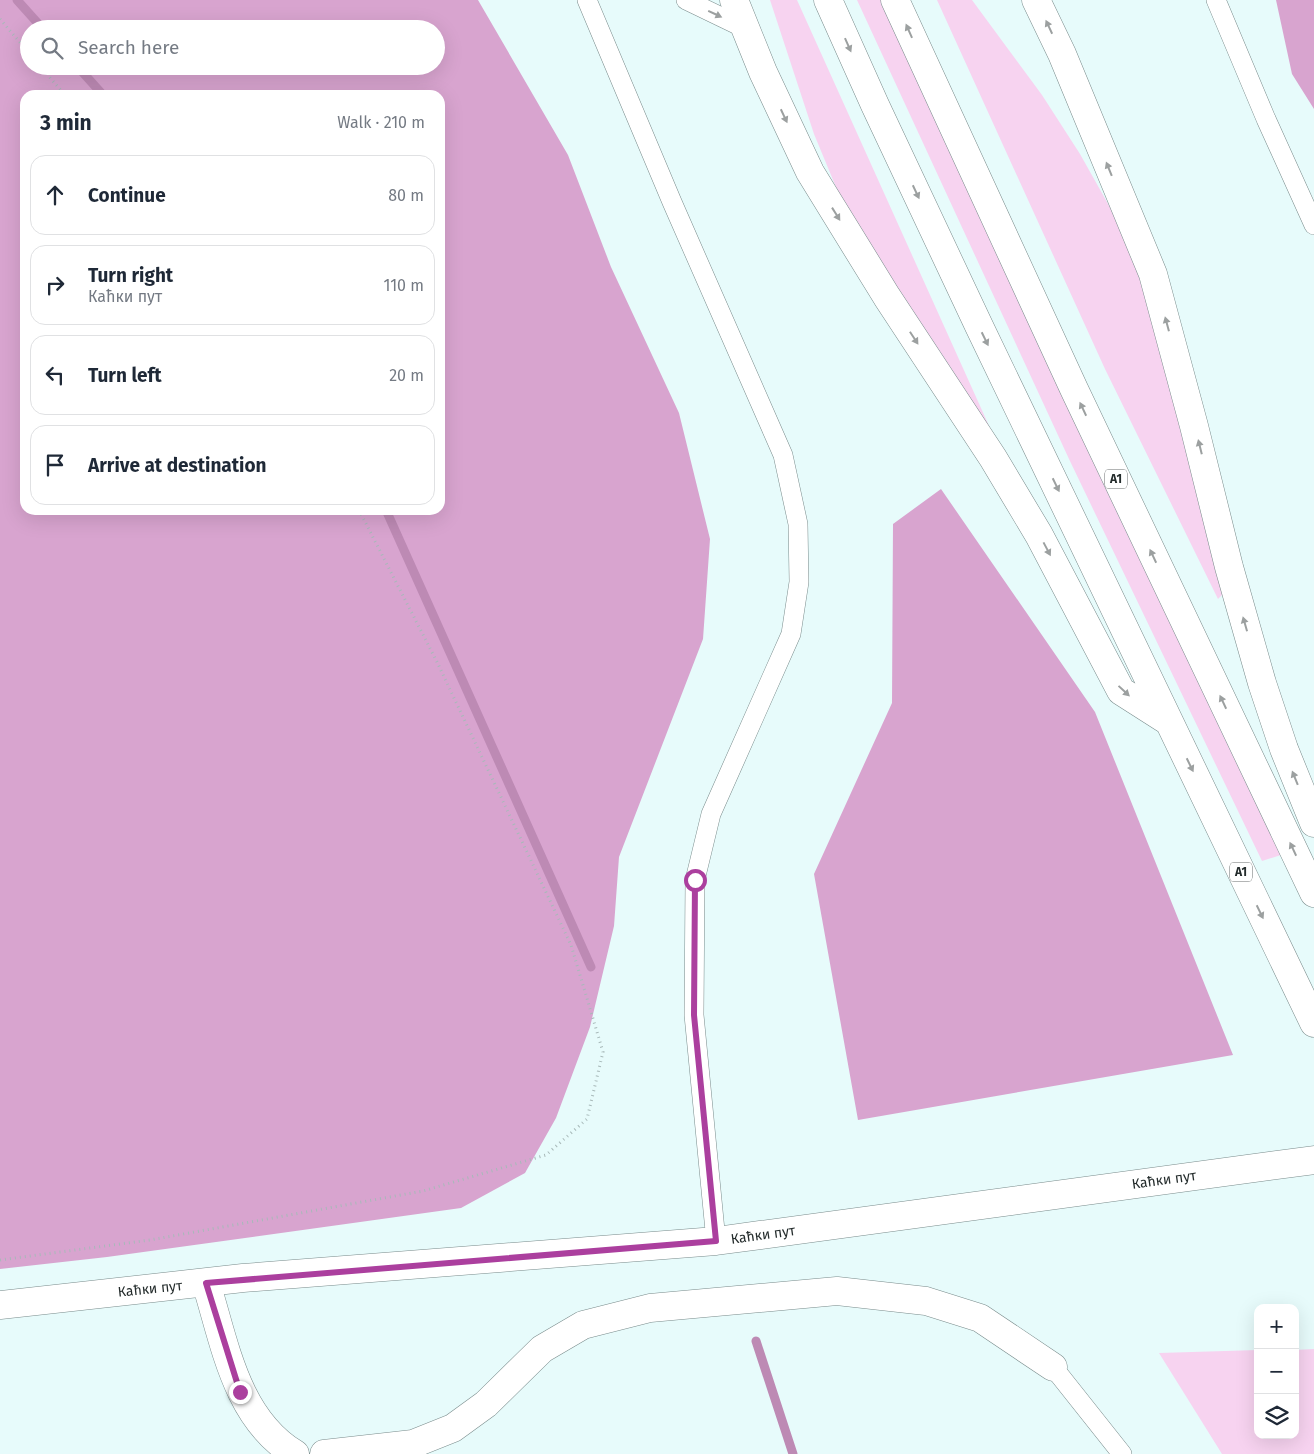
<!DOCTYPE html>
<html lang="en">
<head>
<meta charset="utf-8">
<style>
  body { margin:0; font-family:"Fira Sans",sans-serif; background:#f6f6f7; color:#1f2937 }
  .controls { position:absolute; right:15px; bottom:15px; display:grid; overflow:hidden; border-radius:10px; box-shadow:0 5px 20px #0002 }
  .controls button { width:45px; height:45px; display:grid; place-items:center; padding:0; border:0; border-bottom:1px solid #e0e1e3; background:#fff; color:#1f2937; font:25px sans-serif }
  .stop { position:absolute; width:15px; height:15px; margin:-11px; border:4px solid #ab3f9e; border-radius:50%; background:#fff }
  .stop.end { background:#ab3f9e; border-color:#fff; box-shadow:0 1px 5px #0008 }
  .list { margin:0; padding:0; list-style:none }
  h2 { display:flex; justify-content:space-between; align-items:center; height:65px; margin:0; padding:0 20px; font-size:21px }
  h2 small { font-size:16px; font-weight:400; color:#747a83 }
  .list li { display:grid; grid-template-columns:32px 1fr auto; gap:15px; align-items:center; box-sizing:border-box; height:80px; margin:0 10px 10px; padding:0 10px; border:1px solid #e0e1e3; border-radius:15px }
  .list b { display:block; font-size:19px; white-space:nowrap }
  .list p { margin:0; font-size:16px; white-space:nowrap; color:#747a83 }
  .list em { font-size:16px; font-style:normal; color:#747a83 }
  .icon { flex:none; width:28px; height:28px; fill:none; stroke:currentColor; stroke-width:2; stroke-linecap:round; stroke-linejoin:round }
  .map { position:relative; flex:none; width:1314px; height:1454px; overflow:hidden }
  .search { position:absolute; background:#fff; box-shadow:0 5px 20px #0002; left:20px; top:20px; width:425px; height:55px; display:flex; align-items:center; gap:12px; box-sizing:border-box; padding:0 18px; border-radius:28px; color:#747a83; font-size:19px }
  .panel { position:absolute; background:#fff; box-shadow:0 5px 20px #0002; left:20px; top:90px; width:425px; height:425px; border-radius:15px }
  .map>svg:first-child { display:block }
  .green { fill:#f7d3f0 }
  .forest { fill:#d8a4cf; fill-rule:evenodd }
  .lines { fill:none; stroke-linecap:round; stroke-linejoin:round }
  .stream { stroke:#bd8ab4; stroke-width:9 }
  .service-casing { stroke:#798b8b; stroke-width:20 }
  .minor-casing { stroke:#798b8b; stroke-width:29 }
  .tertiary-casing { stroke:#798b8b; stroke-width:29 }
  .motorway-casing { stroke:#798b8b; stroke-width:29 }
  .path { stroke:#a8b9b9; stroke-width:3; stroke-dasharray:1 4; stroke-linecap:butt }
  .service { stroke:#fff; stroke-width:19 }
  .minor { stroke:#fff; stroke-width:28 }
  .tertiary { stroke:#fff; stroke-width:28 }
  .motorway { stroke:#fff; stroke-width:28 }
  .oneway { fill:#9ca0a0 }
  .route { stroke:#ab3f9e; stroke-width:6 }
  .labels { text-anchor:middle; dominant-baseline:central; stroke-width:4.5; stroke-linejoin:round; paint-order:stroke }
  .shield { fill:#fff; stroke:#666b6b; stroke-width:1 }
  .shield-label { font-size:12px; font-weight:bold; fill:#242c2c }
  .street-label { font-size:14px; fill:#242c2c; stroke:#fff }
</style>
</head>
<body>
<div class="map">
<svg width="1314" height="1454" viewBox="0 0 1314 1454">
  <rect width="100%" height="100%" fill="#e7fbfb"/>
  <path class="green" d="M770 0H797L990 428 900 294 838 192 814 134Z
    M857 0H883L1281 855 1262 861 1069 459Z
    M937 0H972L1042 95 1080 154 1121 227 1149 289 1226 591 1218 599 1105 369Z
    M1314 1349V1454H1222L1159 1353 1258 1350V1435H1295V1350Z"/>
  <path class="forest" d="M0 0H478L568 155 611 267 679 413 710 539 703 639 619 857 614 926 590 1027 556 1118 525 1173 461 1208 107 1257 0 1269ZM29 29H436V66H29ZM25 95H440V510H25Z
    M1276 0H1314V109L1292 74Z
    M941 489 1095 712 1233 1055 858 1120 814 874 892 703 893 524Z"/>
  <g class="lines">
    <path class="stream" d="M17 0 43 29
      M77 66 103 95
      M386 510 591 967
      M756 1341 793 1454"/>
    <defs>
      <path id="service" d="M587 0 672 202 783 455 798 524 799 582 791 634 711 814 695 880 694 1015 716 1241
        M686 0 744 28
        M1216 0 1266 119 1314 225
        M1053 1367 1122 1454"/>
      <path id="minor" d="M206 1283C225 1344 236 1418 295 1454
        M324 1454 413 1444 453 1428 486 1404 542 1349 583 1325 650 1308 837 1291 926 1301 980 1318 1053 1367"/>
      <path id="tertiary" d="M0 1305 243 1278 716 1241 1314 1160"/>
      <path id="motorway" d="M734 0 763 72 810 172 887 297 993 458 1039 535 1121 691 1168 721
        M828 0 875 105 979 326 1314 1023
        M895 0 1074 389 1314 893
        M1036 0 1062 54 1153 274 1194 426 1229 567 1262 683 1284 749 1314 823"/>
    </defs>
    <use href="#service" class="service-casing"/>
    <use href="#minor" class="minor-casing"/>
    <use href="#tertiary" class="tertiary-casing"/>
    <use href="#motorway" class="motorway-casing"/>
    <path class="path" d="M0 19 29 53
      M40 66 65 95
      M0 1260 150 1240 423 1191 546 1155 587 1119 603 1052 571 945 437 662 359 510"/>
    <use href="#service" class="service"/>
    <use href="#minor" class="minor"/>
    <use href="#tertiary" class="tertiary"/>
    <use href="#motorway" class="motorway"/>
  </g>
  <defs><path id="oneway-solid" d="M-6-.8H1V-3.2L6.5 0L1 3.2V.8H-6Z" transform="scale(1.25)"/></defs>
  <g class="oneway">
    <use href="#oneway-solid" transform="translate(715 14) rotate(25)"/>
    <use href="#oneway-solid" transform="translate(1049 27) rotate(-115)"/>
    <use href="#oneway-solid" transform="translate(909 31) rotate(-114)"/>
    <use href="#oneway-solid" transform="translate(848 45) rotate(66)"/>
    <use href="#oneway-solid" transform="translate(784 116) rotate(65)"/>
    <use href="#oneway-solid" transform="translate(1109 169) rotate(-112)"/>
    <use href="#oneway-solid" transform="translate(916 192) rotate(65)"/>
    <use href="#oneway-solid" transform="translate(836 214) rotate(58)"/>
    <use href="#oneway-solid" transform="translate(1167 324) rotate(-105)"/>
    <use href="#oneway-solid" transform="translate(914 338) rotate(57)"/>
    <use href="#oneway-solid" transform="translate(985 339) rotate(64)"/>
    <use href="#oneway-solid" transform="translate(1083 409) rotate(-115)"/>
    <use href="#oneway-solid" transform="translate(1200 447) rotate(-104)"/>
    <use href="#oneway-solid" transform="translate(1056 485) rotate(64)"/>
    <use href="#oneway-solid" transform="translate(1047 549) rotate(62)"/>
    <use href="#oneway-solid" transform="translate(1153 556) rotate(-115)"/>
    <use href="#oneway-solid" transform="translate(1245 624) rotate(-106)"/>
    <use href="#oneway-solid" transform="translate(1124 691) rotate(43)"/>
    <use href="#oneway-solid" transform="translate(1223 702) rotate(-115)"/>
    <use href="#oneway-solid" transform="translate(1190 765) rotate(64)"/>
    <use href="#oneway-solid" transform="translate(1295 778) rotate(-112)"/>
    <use href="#oneway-solid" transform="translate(1293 849) rotate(-115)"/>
    <use href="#oneway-solid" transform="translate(1260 912) rotate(64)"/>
  </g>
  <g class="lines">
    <path class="route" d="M240 1392 206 1283 716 1241 694 1015 695 880"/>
  </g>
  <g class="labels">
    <g class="shield">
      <rect x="1105" y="469.5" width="22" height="19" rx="4"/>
      <rect x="1230" y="862.5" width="22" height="19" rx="4"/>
    </g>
    <g class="shield-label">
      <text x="1116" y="479">A1</text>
      <text x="1241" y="872">A1</text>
    </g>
    <g class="street-label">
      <text transform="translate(1164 1180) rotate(-8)">Каћки пут</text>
      <text transform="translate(763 1235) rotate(-8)">Каћки пут</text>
      <text transform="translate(150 1289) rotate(-6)">Каћки пут</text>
    </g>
  </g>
</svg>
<div class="controls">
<button>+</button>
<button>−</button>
<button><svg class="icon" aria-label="layers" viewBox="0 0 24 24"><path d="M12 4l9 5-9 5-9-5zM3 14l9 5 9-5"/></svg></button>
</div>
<div class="stop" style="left:695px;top:880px"></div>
<div class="stop end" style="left:240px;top:1392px"></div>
<div class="search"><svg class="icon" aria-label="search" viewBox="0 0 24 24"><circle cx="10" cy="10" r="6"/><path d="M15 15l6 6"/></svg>Search here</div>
<section class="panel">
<h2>3 min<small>Walk · 210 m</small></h2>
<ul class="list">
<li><svg class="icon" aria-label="ahead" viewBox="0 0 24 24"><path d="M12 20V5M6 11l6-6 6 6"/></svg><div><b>Continue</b></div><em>80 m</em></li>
<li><svg class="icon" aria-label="right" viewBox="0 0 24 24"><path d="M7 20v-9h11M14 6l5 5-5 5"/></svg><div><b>Turn right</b><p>Каћки пут</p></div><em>110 m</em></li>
<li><svg class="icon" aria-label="left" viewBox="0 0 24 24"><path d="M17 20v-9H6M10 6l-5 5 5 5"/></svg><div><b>Turn left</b></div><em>20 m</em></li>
<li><svg class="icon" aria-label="arrive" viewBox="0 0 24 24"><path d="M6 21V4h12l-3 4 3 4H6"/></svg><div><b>Arrive at destination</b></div></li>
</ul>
</section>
</div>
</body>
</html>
